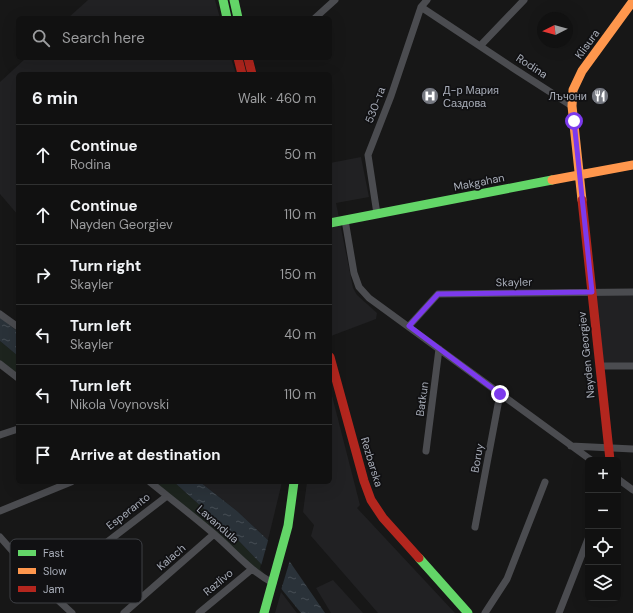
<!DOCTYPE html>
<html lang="en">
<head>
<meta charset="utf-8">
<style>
  body { margin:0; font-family:"DM Sans",sans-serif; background:#1a1a1a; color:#f1f3f6 }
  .controls { position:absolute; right:12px; bottom:12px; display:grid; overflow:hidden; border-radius:6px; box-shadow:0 4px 16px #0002 }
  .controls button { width:36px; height:36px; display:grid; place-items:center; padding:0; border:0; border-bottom:1px solid #303131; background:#111; color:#f1f3f6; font:20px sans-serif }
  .compass { position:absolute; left:537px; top:12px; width:36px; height:36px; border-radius:50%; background:#111; box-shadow:0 4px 16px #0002; rotate:264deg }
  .stop { position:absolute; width:12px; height:12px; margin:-9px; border:3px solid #7c3aed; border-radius:50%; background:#fff }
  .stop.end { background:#7c3aed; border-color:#fff; box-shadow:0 1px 4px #0008 }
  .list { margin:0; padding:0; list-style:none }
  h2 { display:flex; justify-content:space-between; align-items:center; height:52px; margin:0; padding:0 16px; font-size:17px }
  h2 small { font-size:13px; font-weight:400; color:#9c9d9f }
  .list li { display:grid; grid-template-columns:26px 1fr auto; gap:12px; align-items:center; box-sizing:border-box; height:60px; padding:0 16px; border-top:1px solid #303131 }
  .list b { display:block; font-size:15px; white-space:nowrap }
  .list p { margin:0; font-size:13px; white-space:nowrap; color:#9c9d9f }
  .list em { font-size:13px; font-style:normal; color:#9c9d9f }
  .icon { flex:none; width:22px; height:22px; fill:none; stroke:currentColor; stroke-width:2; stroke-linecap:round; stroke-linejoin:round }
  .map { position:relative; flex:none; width:633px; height:613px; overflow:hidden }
  .search { position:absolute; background:#111; box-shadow:0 4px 16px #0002; left:16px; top:16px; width:316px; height:44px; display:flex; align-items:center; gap:10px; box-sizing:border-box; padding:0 14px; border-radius:6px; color:#9c9d9f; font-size:15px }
  .panel { position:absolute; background:#111; box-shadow:0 4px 16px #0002; left:16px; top:72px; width:316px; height:412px; border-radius:6px }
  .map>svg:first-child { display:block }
  .built { fill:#212123 }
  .green { fill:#1d241e }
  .water { fill:url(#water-ripples) }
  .pier { fill:#171717 }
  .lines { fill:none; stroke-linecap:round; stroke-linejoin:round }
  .street { stroke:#4b4c50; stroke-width:7 }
  .fast { stroke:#63d668; stroke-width:9 }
  .slow { stroke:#ff974d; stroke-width:9 }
  .jam { stroke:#b3261e; stroke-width:9 }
  .route { stroke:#7c3aed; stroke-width:5 }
  .labels { text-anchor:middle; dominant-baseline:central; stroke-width:3.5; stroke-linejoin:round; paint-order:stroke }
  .street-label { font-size:11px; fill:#a8adb8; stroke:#111113 }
  .poi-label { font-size:11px; fill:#a8adb8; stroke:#111113; text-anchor:start }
  .key { fill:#111113; stroke:#3e4045; stroke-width:1 }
  .key-label { font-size:11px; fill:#a8adb8 }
</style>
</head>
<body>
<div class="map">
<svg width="633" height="613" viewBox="0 0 633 613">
  <defs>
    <pattern id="water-ripples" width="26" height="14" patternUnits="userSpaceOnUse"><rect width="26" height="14" fill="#2a3239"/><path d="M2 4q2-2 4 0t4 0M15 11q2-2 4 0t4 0" fill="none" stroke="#464d54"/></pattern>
  </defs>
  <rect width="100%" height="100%" fill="#171717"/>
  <path class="built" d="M88 0H215L220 18H68Z
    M26 58H231L236 74H18V215L0 194V82Z
    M361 157 369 197 336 203 353 288 357 295 377 313 376 319 331 336 330 163Z
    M592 292H633V366H600Z
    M330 388 360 505 357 508 455 613H378L311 536 314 525 303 512 307 482H330Z
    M200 482H282L268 540 237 511Z
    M333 580 363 613H331L316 588Z
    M281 592 297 613H275Z"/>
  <path class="green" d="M0 341 18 356V378L0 364Z
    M150 482H174L236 538 261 564 260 569 273 583Z"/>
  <path class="water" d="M0 317 18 332V356L0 341Z
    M174 482H200L237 511 268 540 290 562 325 613H301L261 564 236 538Z"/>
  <path class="pier" d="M269 537 290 560 281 590 261 566Z"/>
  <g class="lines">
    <path class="street" d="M421 7 516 70 572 106
      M315 18 335 0
      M480 46 524 0
      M377 214 368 155 391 96 421 7 427 0
      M345 220 354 273 359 287 369 298 591 460
      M0 314 18 327
      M409 326 438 294 633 292
      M0 364 18 378
      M600 366H633
      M0 435 18 429
      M571 446 633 449
      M426 451 439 349
      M618 479 633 490
      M150 482C171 499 193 516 214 534 234 551 250 571 273 583
      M0 511 71 482
      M475 527 500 394
      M0 537 46 589 72 613
      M46 589 167 496
      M124 613 214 534
      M199 613 252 569
      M485 613 507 579 545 482
      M559 613 588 539"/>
    <path class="fast" d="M223 0 227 18
      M234 0 238 18
      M330 223 552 180
      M419 558 468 613
      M264 613 288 526 294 482"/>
    <path class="slow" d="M552 180 633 165
      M582 200 572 106 573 90 582 71 633 1"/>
    <path class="jam" d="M238 58 242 74
      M248 58 252 74
      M582 200 610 460
      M330 357 364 481 371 500 383 518 419 558"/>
  </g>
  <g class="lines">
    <path class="route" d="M500 394 409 326 438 294 592 292 574 121"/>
  </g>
  <defs>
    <symbol id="hospital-disc" viewBox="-11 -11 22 22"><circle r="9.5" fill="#757880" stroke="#111113"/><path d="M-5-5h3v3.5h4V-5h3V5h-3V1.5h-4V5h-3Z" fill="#fff"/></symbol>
    <symbol id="restaurant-disc" viewBox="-11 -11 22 22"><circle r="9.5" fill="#757880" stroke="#111113"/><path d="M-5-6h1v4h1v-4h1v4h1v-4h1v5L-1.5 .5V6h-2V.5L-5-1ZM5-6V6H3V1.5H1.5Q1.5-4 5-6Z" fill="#fff"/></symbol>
  </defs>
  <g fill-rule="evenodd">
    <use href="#hospital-disc" x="420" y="86" width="20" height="20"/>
    <use href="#restaurant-disc" x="590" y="86" width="20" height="20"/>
  </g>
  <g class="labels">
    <g class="street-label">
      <text transform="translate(587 44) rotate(-54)">Klisura</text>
      <text transform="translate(532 66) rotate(33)">Rodina</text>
      <text transform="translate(375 105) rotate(-69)">530-та</text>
      <text transform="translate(479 182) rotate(-11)">Makgahan</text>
      <text transform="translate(514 282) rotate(-1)">Skayler</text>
      <text transform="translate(586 355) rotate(-96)">Nayden Georgiev</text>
      <text transform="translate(422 399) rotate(-82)">Batkun</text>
      <text transform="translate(477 458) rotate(-80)">Boruy</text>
      <text transform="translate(372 462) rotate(73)">Rezbarska</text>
      <text transform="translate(128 511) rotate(-38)">Esperanto</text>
      <text transform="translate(218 524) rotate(41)">Lavandula</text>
      <text transform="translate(171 557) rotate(-41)">Kalach</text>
      <text transform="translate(218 582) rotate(-40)">Razlivo</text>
    </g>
    <g class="poi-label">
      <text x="443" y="90">Д-р Мария<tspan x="443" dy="13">Саздова</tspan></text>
      <text x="587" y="96" text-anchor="end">Лъчони</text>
    </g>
  </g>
  <rect x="10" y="539" width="132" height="64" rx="6" class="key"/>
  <rect x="18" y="550" width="18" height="6" fill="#63d668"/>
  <rect x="18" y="568" width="18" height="6" fill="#ff974d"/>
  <rect x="18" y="586" width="18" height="6" fill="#b3261e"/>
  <g class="key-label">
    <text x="43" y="557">Fast</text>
    <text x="43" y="575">Slow</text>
    <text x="43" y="593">Jam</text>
  </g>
</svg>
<div class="controls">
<button>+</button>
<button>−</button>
<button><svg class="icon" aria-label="locate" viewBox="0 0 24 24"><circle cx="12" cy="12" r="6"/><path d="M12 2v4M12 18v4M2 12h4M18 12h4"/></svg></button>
<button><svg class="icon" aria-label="layers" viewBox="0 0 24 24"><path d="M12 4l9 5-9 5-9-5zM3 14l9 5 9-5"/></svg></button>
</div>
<svg class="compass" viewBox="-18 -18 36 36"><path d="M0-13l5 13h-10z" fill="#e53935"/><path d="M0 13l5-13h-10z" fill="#9c9d9f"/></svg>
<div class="stop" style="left:574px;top:121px"></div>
<div class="stop end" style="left:500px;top:394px"></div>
<div class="search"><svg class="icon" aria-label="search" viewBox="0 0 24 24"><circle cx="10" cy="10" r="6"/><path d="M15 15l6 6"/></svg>Search here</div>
<section class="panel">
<h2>6 min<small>Walk · 460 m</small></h2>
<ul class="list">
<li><svg class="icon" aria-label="ahead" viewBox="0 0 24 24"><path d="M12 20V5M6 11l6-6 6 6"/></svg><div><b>Continue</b><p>Rodina</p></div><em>50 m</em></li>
<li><svg class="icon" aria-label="ahead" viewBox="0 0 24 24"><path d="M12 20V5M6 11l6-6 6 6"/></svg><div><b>Continue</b><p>Nayden Georgiev</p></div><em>110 m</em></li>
<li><svg class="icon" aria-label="right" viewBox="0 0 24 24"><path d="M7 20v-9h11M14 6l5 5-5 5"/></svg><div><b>Turn right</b><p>Skayler</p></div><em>150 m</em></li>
<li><svg class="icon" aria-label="left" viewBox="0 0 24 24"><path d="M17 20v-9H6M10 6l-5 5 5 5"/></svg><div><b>Turn left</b><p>Skayler</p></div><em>40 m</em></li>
<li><svg class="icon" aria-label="left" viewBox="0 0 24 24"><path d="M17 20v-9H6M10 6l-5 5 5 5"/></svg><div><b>Turn left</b><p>Nikola Voynovski</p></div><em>110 m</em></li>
<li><svg class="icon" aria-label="arrive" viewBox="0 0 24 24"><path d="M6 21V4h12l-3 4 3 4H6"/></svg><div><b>Arrive at destination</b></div></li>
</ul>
</section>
</div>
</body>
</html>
